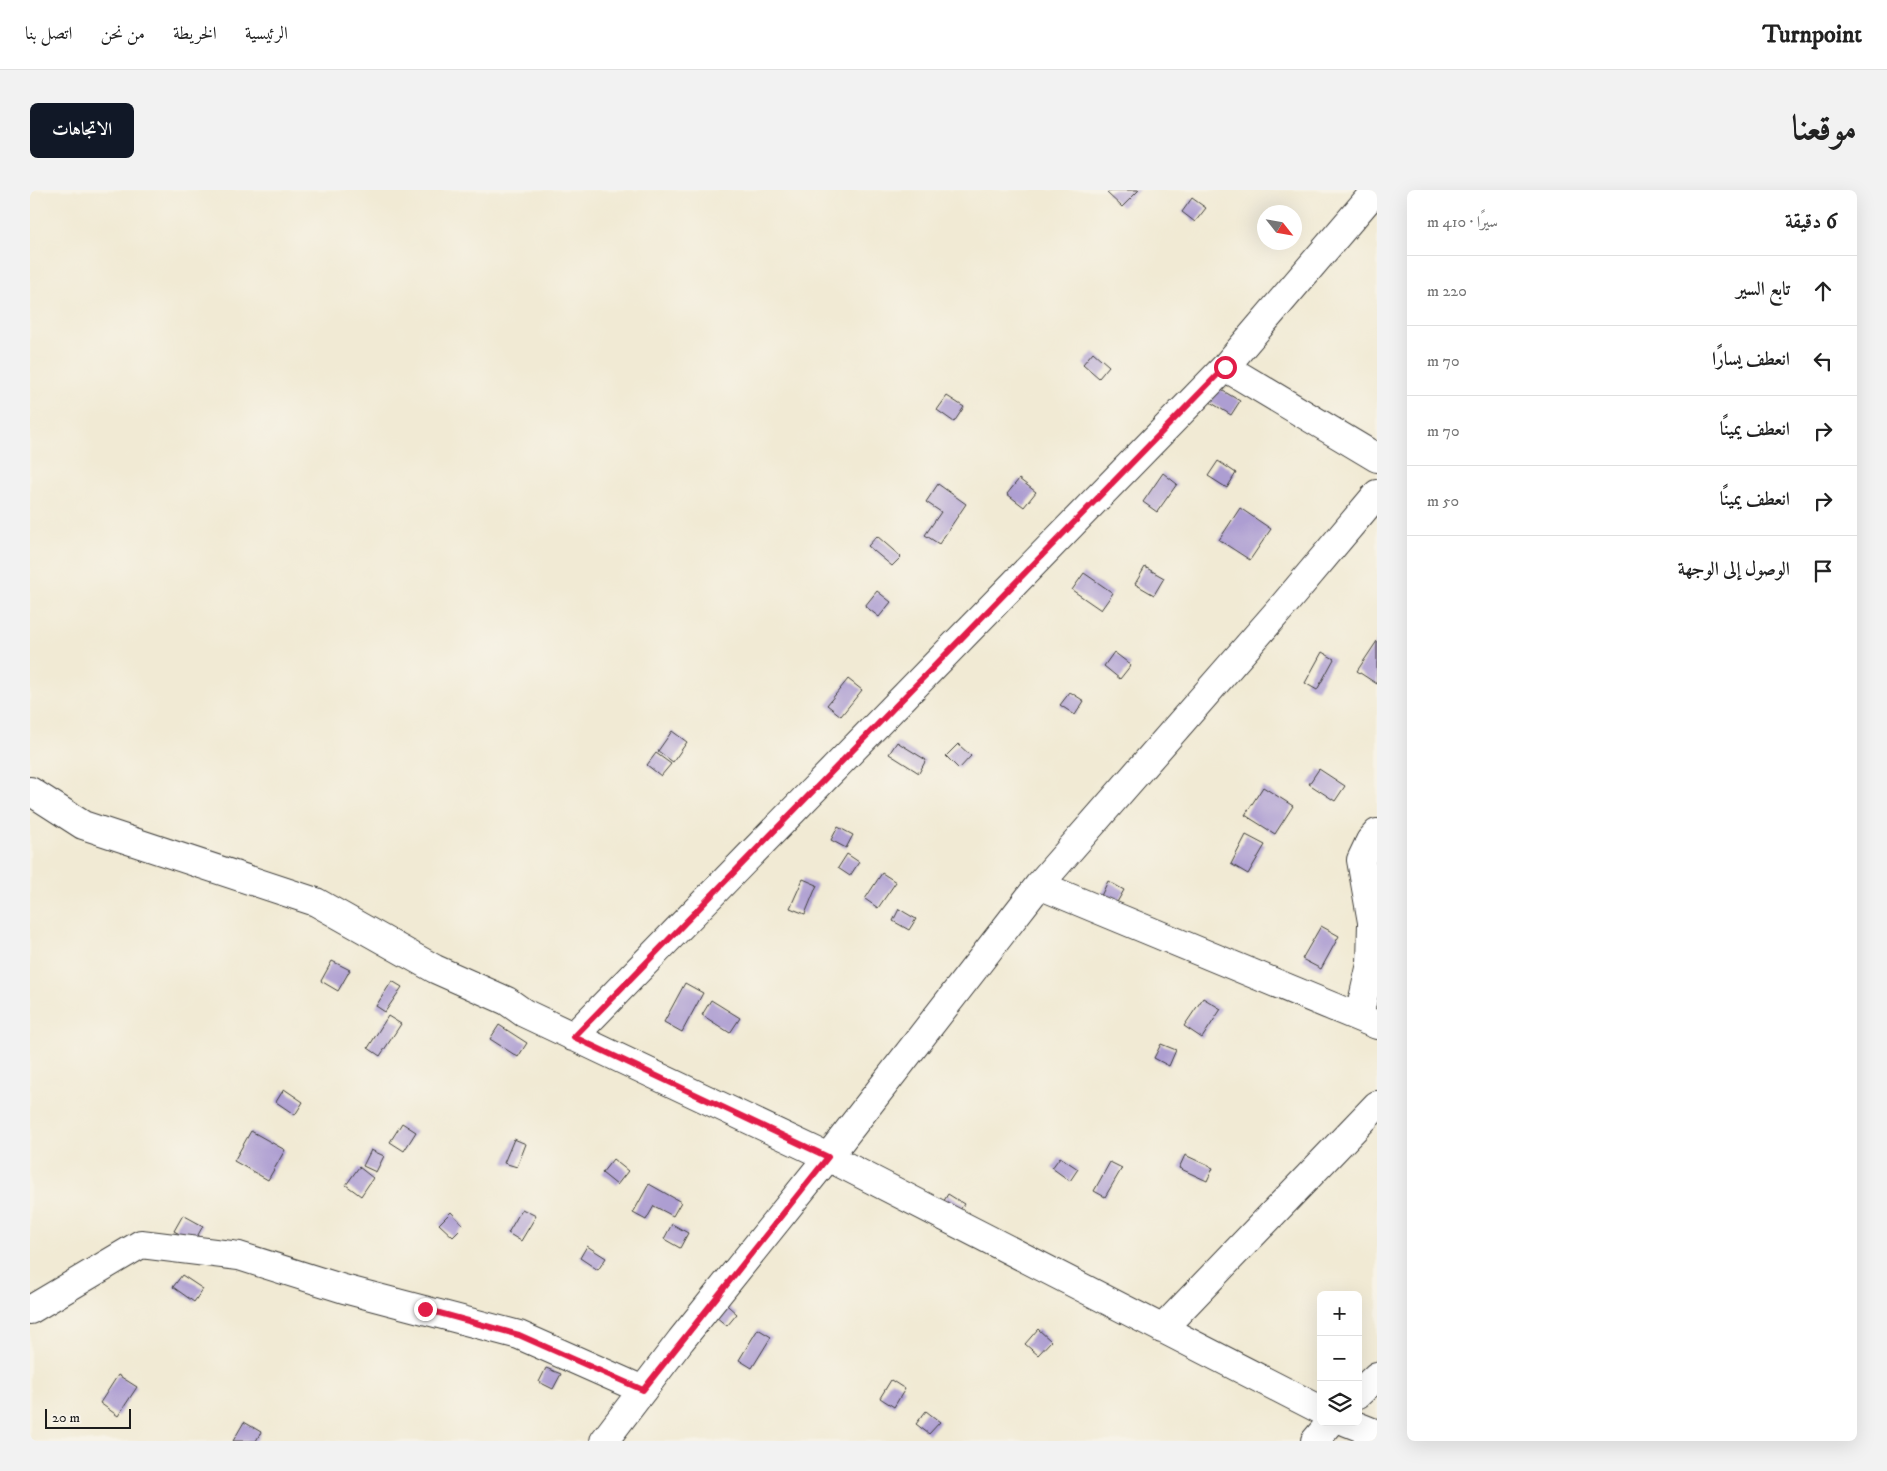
<!DOCTYPE html>
<html lang="ar">
<head>
<meta charset="utf-8">
<style>
  body { margin:0; font-family:"IM FELL DW Pica",Amiri,serif; background:#f2f2f2; color:#222; direction:rtl }
  .controls { position:absolute; right:15px; bottom:15px; display:grid; overflow:hidden; border-radius:8px; box-shadow:0 5px 20px #0002 }
  .controls button { width:45px; height:45px; display:grid; place-items:center; padding:0; border:0; border-bottom:1px solid #e0e0e0; background:#fff; color:#222; font:25px sans-serif }
  .compass { position:absolute; left:1227px; top:15px; width:45px; height:45px; border-radius:50%; background:#fff; box-shadow:0 5px 20px #0002; rotate:121deg }
  .scale { position:absolute; left:15px; bottom:12px; width:86px; box-sizing:border-box; padding-left:5px; border:2px solid #1c1c1c; border-top:0; font-size:14px; line-height:18px; white-space:nowrap; color:#1c1c1c; -webkit-text-stroke:4px #f7f3e8; paint-order:stroke }
  .stop { position:absolute; width:15px; height:15px; margin:-11px; border:4px solid #e11d48; border-radius:50%; background:#fff }
  .stop.end { background:#e11d48; border-color:#fff; box-shadow:0 1px 5px #0008 }
  .list { margin:0; padding:0; list-style:none }
  h2 { display:flex; justify-content:space-between; align-items:center; height:65px; margin:0; padding:0 20px; font-size:21px }
  h2 small { font-size:16px; font-weight:400; color:#767676 }
  .list li { display:grid; grid-template-columns:32px 1fr auto; gap:15px; align-items:center; box-sizing:border-box; height:70px; padding:0 20px; border-top:1px solid #e0e0e0 }
  .list b { display:block; font-size:19px; white-space:nowrap }
  .list em { font-size:16px; font-style:normal; color:#767676 }
  .icon { flex:none; width:28px; height:28px; fill:none; stroke:currentColor; stroke-width:2; stroke-linecap:round; stroke-linejoin:round }
  .map { position:relative; flex:none; width:1347px; height:1251px; overflow:hidden; direction:ltr; border-radius:8px }
  header { display:flex; align-items:center; gap:30px; box-sizing:border-box; height:70px; padding:0 25px; background:#fff; border-bottom:1px solid #e0e0e0 }
  header strong { font-size:24px }
  nav { display:flex; gap:28px; margin-inline-start:auto; font-size:18px }
  .intro { display:flex; align-items:center; justify-content:space-between; box-sizing:border-box; height:120px; padding:0 30px }
  h1 { margin:0; font-size:35px }
  .button { padding:12px 22px; border-radius:8px; background:#111827; color:#fff; font-size:18px; font-weight:700 }
  main { display:flex; gap:30px; padding:0 30px }
  aside { flex:1; background:#fff; border-radius:8px; box-shadow:0 5px 20px #0002 }
  .map>svg:first-child { display:block }
  .building { fill:#ad9ed2 }
  .lines { fill:none; stroke-linecap:round; stroke-linejoin:round }
  .street-casing { stroke:#3c3b38; stroke-width:30 }
  .street { stroke:#fff; stroke-width:28 }
  .route { stroke:#e11d48; stroke-width:6 }
</style>
</head>
<body>
<header>
<strong>Turnpoint</strong>
<nav><a>الرئيسية</a><a>الخريطة</a><a>من نحن</a><a>اتصل بنا</a></nav>
</header>
<div class="intro"><h1>موقعنا</h1><a class="button">الاتجاهات</a></div>
<main>
<aside>
<h2>6 دقيقة<small>سيرًا · 410 m</small></h2>
<ul class="list">
<li><svg class="icon" aria-label="ahead" viewBox="0 0 24 24"><path d="M12 20V5M6 11l6-6 6 6"/></svg><div><b>تابع السير</b></div><em>220 m</em></li>
<li><svg class="icon" aria-label="left" viewBox="0 0 24 24"><path d="M17 20v-9H6M10 6l-5 5 5 5"/></svg><div><b>انعطف يسارًا</b></div><em>70 m</em></li>
<li><svg class="icon" aria-label="right" viewBox="0 0 24 24"><path d="M7 20v-9h11M14 6l5 5-5 5"/></svg><div><b>انعطف يمينًا</b></div><em>70 m</em></li>
<li><svg class="icon" aria-label="right" viewBox="0 0 24 24"><path d="M7 20v-9h11M14 6l5 5-5 5"/></svg><div><b>انعطف يمينًا</b></div><em>50 m</em></li>
<li><svg class="icon" aria-label="arrive" viewBox="0 0 24 24"><path d="M6 21V4h12l-3 4 3 4H6"/></svg><div><b>الوصول إلى الوجهة</b></div></li>
</ul>
</aside>
<div class="map">
<svg width="1347" height="1251" viewBox="0 0 1347 1251">
  <rect width="100%" height="100%" fill="#f7f3e8"/>
  <filter id="ink" filterUnits="userSpaceOnUse"><feTurbulence type="fractalNoise" baseFrequency=".02" numOctaves="2"/><feDisplacementMap in="SourceGraphic" scale="10" xChannelSelector="R" yChannelSelector="G"/><feConvolveMatrix kernelMatrix="1 2 1 2 8 2 1 2 1" color-interpolation-filters="sRGB"/></filter>
  <filter id="wash" filterUnits="userSpaceOnUse"><feTurbulence type="fractalNoise" baseFrequency=".0096" numOctaves="4" result="noise"/><feDisplacementMap in="SourceGraphic" scale="20" xChannelSelector="R" yChannelSelector="G"/><feGaussianBlur stdDeviation="1.12" result="paint"/><feColorMatrix in="noise" values="0 0 0 0 0 0 0 0 0 0 0 0 0 0 0 0 0 1.4 0 .05"/><feComposite in="paint" operator="in"/></filter>
  <g filter="url(#wash)">
    <rect width="100%" height="100%" fill="#f1ead4"/>
    <g id="blocks">
      <path class="building" d="M1081 0H1109L1092 17 1077 3Z
        M1162 8 1176 18 1165 32 1152 22Z
        M1063 162 1079 176 1069 188 1053 174Z
        M1188 198 1210 211 1201 225 1180 212Z
        M917 206 934 217 924 232 907 220Z
        M1188 271 1206 283 1197 298 1178 286Z
        M1133 283 1147 294 1127 322 1113 312Z
        M989 289 1006 302 994 317 977 304Z
        M908 294 936 314 909 354 895 345 911 322 896 312Z
        M1210 318 1241 339 1220 370 1189 350Z
        M847 346 871 367 862 376 838 356Z
        M1115 377 1134 388 1124 405 1105 394Z
        M1054 383 1083 403 1071 420 1042 400Z
        M847 401 861 412 849 427 835 416Z
        M1347 451V494L1327 481Z
        M1084 462 1101 475 1090 489 1074 476Z
        M1292 462 1304 469 1287 500 1275 493Z
        M818 489 832 500 811 526 797 515Z
        M1040 502 1054 511 1045 525 1030 515Z
        M642 541 657 552 643 572 628 561Z
        M867 552 896 570 889 583 859 564Z
        M928 554 941 566 929 579 916 566Z
        M626 563 641 574 631 586 617 575Z
        M1289 579 1315 596 1305 611 1279 594Z
        M1233 597 1263 616 1245 644 1215 625Z
        M808 637 823 645 816 658 801 650Z
        M1216 645 1235 655 1218 684 1201 674Z
        M817 664 829 672 820 686 808 678Z
        M852 683 866 692 848 718 835 709Z
        M773 689 787 695 775 724 760 718Z
        M1078 691 1094 700 1086 714 1071 706Z
        M869 719 886 729 879 740 863 731Z
        M1291 736 1309 746 1291 779 1272 769Z
        M302 771 320 780 308 801 291 791Z
        M362 791 372 797 355 822 346 816Z
        M655 793 673 803 652 842 634 832Z
        M1173 808 1191 819 1172 848 1154 836Z
        M681 810 710 828 700 843 672 825Z
        M358 826 371 834 350 866 338 858Z
        M469 835 497 853 488 867 460 849Z
        M1131 854 1146 860 1139 876 1124 868Z
        M254 899 273 912 265 925 246 912Z
        M372 933 386 942 374 961 360 952Z
        M221 941 255 960 238 990 204 971Z
        M484 949 496 954 487 977 474 973Z
        M341 960 354 966 346 982 333 976Z
        M1155 965 1183 978 1177 991 1149 978Z
        M1030 967 1048 979 1040 991 1022 978Z
        M583 969 598 981 587 995 572 983Z
        M1080 972 1092 978 1075 1007 1064 1001Z
        M329 977 343 988 331 1006 316 995Z
        M619 994 651 1012 643 1026 624 1016 616 1030 603 1023Z
        M918 1004 934 1014 924 1029 909 1019Z
        M492 1019 506 1026 491 1051 478 1043Z
        M421 1022 434 1036 423 1047 409 1034Z
        M153 1025 173 1036 164 1052 144 1041Z
        M642 1034 658 1043 650 1058 634 1049Z
        M557 1056 576 1068 568 1080 550 1068Z
        M152 1085 173 1099 164 1112 143 1097Z
        M691 1110 707 1124 697 1136 680 1122Z
        M728 1139 741 1147 722 1178 709 1170Z
        M1008 1139 1021 1151 1008 1165 995 1154Z
        M516 1178 531 1184 523 1199 509 1192Z
        M88 1185 107 1197 88 1226 70 1213Z
        M861 1190 875 1199 864 1217 850 1208Z
        M896 1221 910 1232 899 1244 886 1234Z
        M214 1232 231 1242 226 1251H203Z"/>
    </g>
  </g>
  <g filter="url(#ink)">
    <use href="#blocks" fill-opacity="0" stroke="#3c3b38" stroke-width="1"/>
    <g class="lines">
      <defs>
        <path id="street" d="M1195 177 1347 268
          M0 601 53 635 286 712 405 779 477 811 494 823 798 967 1291 1220
          M1009 695 1347 835
          M1329 826 1341 774 1342 732 1331 670 1340 651 1347 643
          M543 847 1195 177 1346 0
          M0 1120 111 1054 209 1066 314 1099 489 1145 613 1200
          M1132 1139 1347 915
          M1328 1204 1347 1186
          M1317 1232 1347 1244
          M574 1251 651 1150 798 967 1009 695 1252 417 1347 304
          M1285 1251 1301 1232"/>
      </defs>
      <use href="#street" class="street-casing"/>
      <use href="#street" class="street"/>
    </g>
  </g>
  <g class="lines" filter="url(#ink)">
    <path class="route" d="M395 1119 489 1145 613 1200 798 967 544 847 1195 177"/>
  </g>
</svg>
<div class="controls">
<button>+</button>
<button>−</button>
<button><svg class="icon" aria-label="layers" viewBox="0 0 24 24"><path d="M12 4l9 5-9 5-9-5zM3 14l9 5 9-5"/></svg></button>
</div>
<svg class="compass" viewBox="-18 -18 36 36"><path d="M0-13l5 13h-10z" fill="#e53935"/><path d="M0 13l5-13h-10z" fill="#767676"/></svg>
<div class="scale">20 m</div>
<div class="stop" style="left:1195px;top:177px"></div>
<div class="stop end" style="left:395px;top:1119px"></div>
</div>
</main>
</body>
</html>
